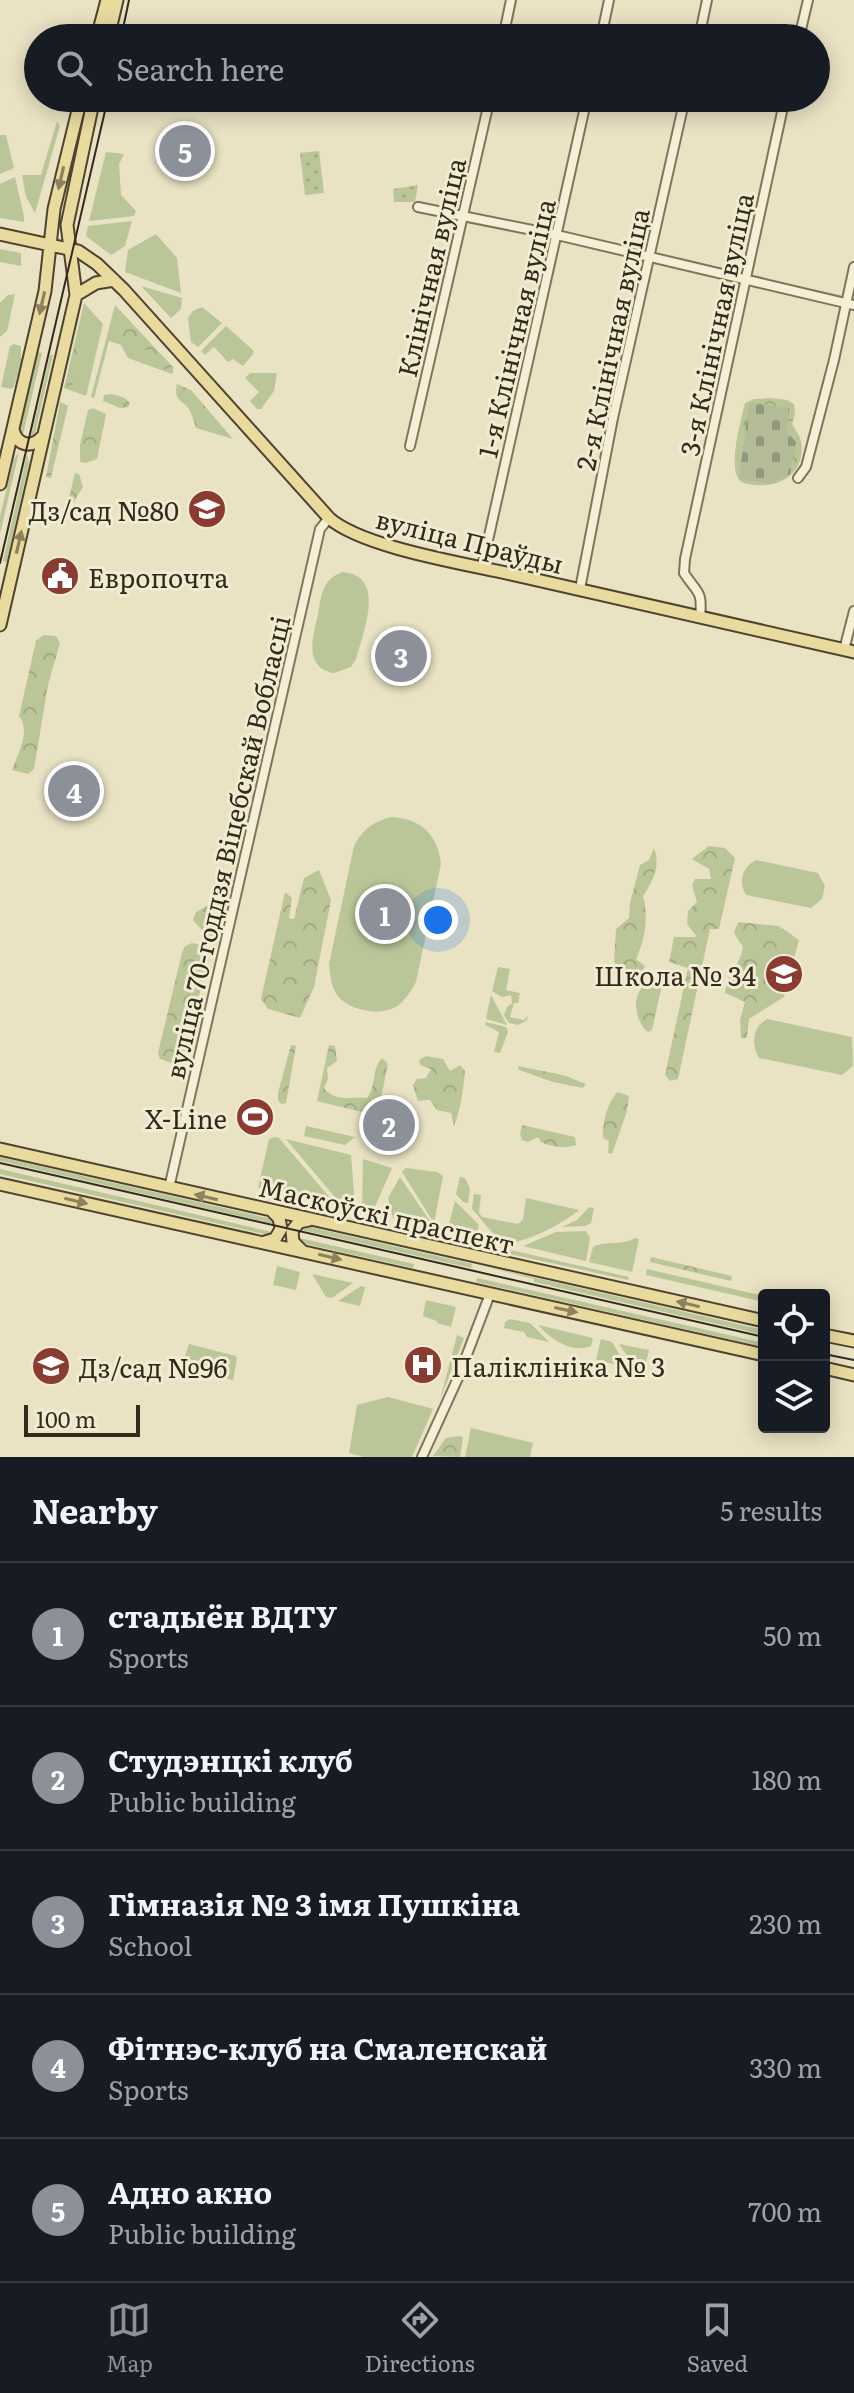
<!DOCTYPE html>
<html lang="en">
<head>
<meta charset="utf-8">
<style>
  body { margin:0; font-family:Literata,serif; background:#242831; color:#f1f3f6 }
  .controls { position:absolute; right:24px; bottom:24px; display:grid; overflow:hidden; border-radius:8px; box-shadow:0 4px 20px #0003 }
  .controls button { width:72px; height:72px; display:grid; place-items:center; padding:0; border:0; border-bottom:2px solid #363941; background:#171b24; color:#f1f3f6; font:40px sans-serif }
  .scale { position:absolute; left:24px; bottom:20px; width:116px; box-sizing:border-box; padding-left:8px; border:4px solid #332a1e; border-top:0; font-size:22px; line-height:28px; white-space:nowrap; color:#332a1e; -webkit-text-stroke:6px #f1ebd2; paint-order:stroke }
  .you { position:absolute; left:438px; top:920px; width:28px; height:28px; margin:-20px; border:6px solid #fff; border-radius:50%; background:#1a73e8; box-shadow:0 0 0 12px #1a73e833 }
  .badge { display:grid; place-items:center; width:52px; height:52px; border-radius:50%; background:#8c9099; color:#fff; font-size:26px; font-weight:700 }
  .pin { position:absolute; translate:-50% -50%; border:4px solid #fff; box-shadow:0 2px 8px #0006 }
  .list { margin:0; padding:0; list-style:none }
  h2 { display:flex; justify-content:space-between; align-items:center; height:104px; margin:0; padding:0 32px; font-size:34px }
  h2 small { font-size:26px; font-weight:400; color:#9ea1a6 }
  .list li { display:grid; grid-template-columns:52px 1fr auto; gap:24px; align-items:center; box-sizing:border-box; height:144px; padding:0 32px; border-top:2px solid #363941 }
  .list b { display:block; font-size:30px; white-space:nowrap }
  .list p { margin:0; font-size:26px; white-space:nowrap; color:#9ea1a6 }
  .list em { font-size:26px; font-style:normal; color:#9ea1a6 }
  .icon { flex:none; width:44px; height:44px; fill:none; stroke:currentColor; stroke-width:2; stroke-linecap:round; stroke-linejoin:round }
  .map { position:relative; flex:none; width:854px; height:1457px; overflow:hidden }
  .search { position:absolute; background:#171b24; box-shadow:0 4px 20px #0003; left:24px; right:24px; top:24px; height:88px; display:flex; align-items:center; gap:20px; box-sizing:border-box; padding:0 28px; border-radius:44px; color:#9ea1a6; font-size:30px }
  .sheet { height:824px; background:#171b24 }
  nav { display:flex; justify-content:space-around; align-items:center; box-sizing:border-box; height:112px; border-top:2px solid #363941; background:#171b24; font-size:22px; color:#9ea1a6 }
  nav a { display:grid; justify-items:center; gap:4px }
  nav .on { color:#8c9099 }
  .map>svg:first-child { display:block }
  .grass { fill:#bbc698 }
  .forest { fill:url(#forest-crowns) }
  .cemetery { fill:url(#cemetery-stones) }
  .park { fill:url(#park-dots) }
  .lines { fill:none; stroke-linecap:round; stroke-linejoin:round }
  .minor-casing { stroke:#81745c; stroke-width:12 }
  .major-casing { stroke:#4f4230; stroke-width:15 }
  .minor { stroke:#f5efd5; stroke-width:8 }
  .major { stroke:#e9da9e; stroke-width:11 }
  .tram { stroke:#332a1e; stroke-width:2 }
  .oneway { fill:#8e825e }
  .labels { text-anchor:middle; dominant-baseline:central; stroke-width:6; stroke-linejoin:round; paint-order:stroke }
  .street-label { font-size:26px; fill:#332a1e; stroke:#f1ebd2 }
  .poi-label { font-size:26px; fill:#332a1e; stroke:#f1ebd2; text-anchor:end }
</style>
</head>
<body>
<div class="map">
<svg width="854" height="1457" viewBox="0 0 854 1457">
  <defs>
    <pattern id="forest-crowns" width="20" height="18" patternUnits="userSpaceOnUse" patternTransform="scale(2)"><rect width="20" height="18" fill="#bbc698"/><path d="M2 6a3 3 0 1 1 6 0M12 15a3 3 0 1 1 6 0" fill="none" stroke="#a1aa83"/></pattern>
    <pattern id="cemetery-stones" width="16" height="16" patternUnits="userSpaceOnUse" patternTransform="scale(2)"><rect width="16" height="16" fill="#b3bb97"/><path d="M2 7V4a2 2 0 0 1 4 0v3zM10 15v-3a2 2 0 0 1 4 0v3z" fill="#92987b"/></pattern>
    <pattern id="park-dots" width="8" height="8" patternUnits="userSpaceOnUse" patternTransform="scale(2)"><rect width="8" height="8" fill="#bbc698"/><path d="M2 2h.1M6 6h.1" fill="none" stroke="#a1aa83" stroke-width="1.8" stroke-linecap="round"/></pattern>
  </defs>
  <rect width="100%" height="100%" fill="#e9e2c3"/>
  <path class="grass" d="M57 121 60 126 35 213 26 197 22 175H41Z
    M0 135H6L14 168 0 174Z
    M106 152 124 154 119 164 121 195 136 211 134 216 89 221Z
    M15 177 24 216V222L0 218V184Z
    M132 221 125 246 111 255 86 236 88 226Z
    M156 234 177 258 181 293 125 272 128 250Z
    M0 249 21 253V266L0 262Z
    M141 286 182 298 181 309 171 318Z
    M15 294 7 331 0 337V303L8 295Z
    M84 303 103 324 86 396 64 388Z
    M115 305 172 366V374L128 358 121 345 109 341 94 398 91 397Z
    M202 307 222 323 198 347 191 342 188 318 193 311Z
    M226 326 253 350V354L243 366 233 359 228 362 214 347 205 355 201 351Z
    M14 344 21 346V361L14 387 11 389 1 387 10 346Z
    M37 352 42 353 22 439 19 432Z
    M50 355H53L34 438 30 440Z
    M250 373H277L274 391 261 409H257L250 401 259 392 245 378Z
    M19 452 0 534V516L14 459Z
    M27 454 29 462 7 562 3 561Z
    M343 572C387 576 363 632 356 659L351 667 334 673C303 667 313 637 318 614 320 604 321 591 327 583 331 577 337 574 343 572Z
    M390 817C420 818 438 834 441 864L416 982C411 991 405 1001 396 1007 379 1016 349 1011 337 995 331 986 330 974 329 964L354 846C363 829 372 823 390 817Z
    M756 860 818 873 825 886 822 899 811 908 746 895C738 882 742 867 756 860Z
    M498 967 510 969 506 990 520 993 518 1003H514L510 1017 524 1020 528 1016 527 1020 518 1025 509 1023 504 1015 507 1007 512 1003 511 995 502 997 492 991Z
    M491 995 507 1025 486 1019Z
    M767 1019 852 1037 853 1066 842 1075 759 1058C751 1044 752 1028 767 1019Z
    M486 1022 506 1027 508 1032 500 1053 494 1052 499 1032 485 1025Z
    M306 1126 355 1137 345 1145 304 1136Z
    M275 1137 279 1138 337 1206 258 1188 269 1139Z
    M286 1139 351 1155 355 1206 353 1210 344 1208Z
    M0 1157 272 1219 278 1225 0 1161Z
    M363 1159 392 1168 373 1211 362 1208Z
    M406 1168 437 1172 443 1176 434 1223 402 1172Z
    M0 1169 276 1233 268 1235 0 1174Z
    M400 1177 434 1227 393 1218 388 1198Z
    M460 1177 465 1178 470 1189 468 1203 463 1202 456 1194Z
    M474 1194 481 1195 479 1213 482 1217 518 1224 523 1220 526 1198 579 1210C567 1221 519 1248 504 1241 492 1236 481 1218 472 1209Z
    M455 1201 479 1225 476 1236 448 1228Z
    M589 1207 594 1208 591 1223 586 1226 562 1227 577 1220Z
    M306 1226 472 1264 471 1268 297 1229Z
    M586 1231 590 1238 586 1261 523 1246 556 1232Z
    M295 1237 414 1264 413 1268 301 1243Z
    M635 1238 639 1239 632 1272 589 1262 593 1247C606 1240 622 1246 635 1238Z
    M484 1244 629 1277 628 1280 483 1248Z
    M480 1265 764 1330V1335L534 1282V1279Z
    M277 1266 300 1272 296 1290 273 1285Z
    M647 1269 764 1296V1302L646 1275Z
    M312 1274 353 1283 332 1298 326 1297Z
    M477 1278 764 1343V1347L476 1282Z
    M361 1286 365 1287 360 1306 338 1301Z
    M426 1300 456 1307 451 1327 437 1323V1321L423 1316Z
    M510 1319 530 1323 549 1342 527 1337 524 1332 504 1328 505 1322Z
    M538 1325 593 1338 591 1346C571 1354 551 1339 538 1325Z
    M457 1335 464 1338 440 1400Z
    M601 1339 612 1342 627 1367 596 1360Z
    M189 1344 236 1356 237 1358 233 1380 182 1370 181 1367Z
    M619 1344 649 1350 644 1371 635 1368Z
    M388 1397 433 1409 412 1457H364L349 1453 357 1405Z
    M471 1428 533 1443 530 1457H465Z"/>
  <path class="forest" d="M81 318 84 319C84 343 74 361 73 384L68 388 66 387Z
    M115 320 130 326 173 367V373L156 365 147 350H140L136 356 126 355V346L115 340 113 329Z
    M177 384 191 390 233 439 196 428C194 422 192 413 188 408 179 398 174 399 177 384Z
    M112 394 125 398 130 403 128 407 120 408 103 401 104 395Z
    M771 398 787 400 794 404 795 414 792 424C795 430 799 434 801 441 806 471 783 488 755 485 749 484 741 484 738 478 729 464 741 419 745 403L754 399Z
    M60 402 68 406 51 478 46 477Z
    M93 408 106 414 97 459 86 463 80 462V445L88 410Z
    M75 473 79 474 83 487 73 503 67 506Z
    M43 635 56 636 60 643 48 685 34 769 28 774 12 770C18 754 31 731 19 716L36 641Z
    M709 846 725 848 735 858 719 929H710L678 1079 670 1081 665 1075 688 968 669 962 674 937H697L687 924 688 911 697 902 692 885 695 879H711L709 869 692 859Z
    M654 848C661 866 653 881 643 896 649 918 645 939 636 959L645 966 642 973 619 971 614 961 616 929 629 918 630 903 640 865 649 860Z
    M319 870 331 900 314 987 300 1018 268 1009 261 999 285 892 292 898 289 918 294 919 304 878Z
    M209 905 213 910 209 923 214 931 213 936H207L193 920 196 912Z
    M738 922 779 926 799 940 784 997 749 1019 747 1038H741L740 1020 745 1002 725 993C728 973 740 965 743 947L734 933Z
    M192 943 212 947 193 1019 178 1031 180 1041 186 1052 184 1063 180 1066 160 1059 158 1053 182 953 185 946Z
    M663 968V980L652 1030 648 1032C636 1023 630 996 645 985 647 984 650 985 652 984 658 981 660 973 663 968Z
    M291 1045 296 1046 286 1103 282 1104 278 1101V1093Z
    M329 1045 335 1046 337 1061 327 1068 328 1079 324 1088C334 1102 352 1097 367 1098 377 1085 371 1070 382 1058L388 1064 379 1107 370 1114 317 1101Z
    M426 1056 443 1059 450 1071 460 1065 465 1071C463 1090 461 1109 454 1126L451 1113 437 1110 430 1100 418 1101 413 1085 417 1079 426 1078 431 1069 420 1065 419 1060Z
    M518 1066 563 1075 586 1084 583 1088 553 1082 519 1070Z
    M617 1092 629 1096 627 1111 612 1154 608 1153 609 1141 603 1138C602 1124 607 1104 617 1092Z
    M522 1125 575 1137 576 1145C565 1149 552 1147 541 1142L538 1137 528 1142 522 1140 520 1134Z
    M651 1257 732 1276 731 1281 650 1262Z
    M460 1436 463 1438 460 1457 433 1456 446 1438Z"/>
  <path class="cemetery" d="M749 402 789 408 787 432 796 442 790 474 771 484 739 479Z"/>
  <path class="park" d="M319 151 324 193 305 195 300 153Z
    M418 185 415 202H394L393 189Z"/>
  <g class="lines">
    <defs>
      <path id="minor" d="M503 38 511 0
        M601 38 609 0
        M699 38 707 0
        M799 38 808 0
        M418 207 557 235 854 305
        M410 446 490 98
        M798 478 806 467 834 360 854 267
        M482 567 587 98
        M580 589 613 418 685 98
        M700 617C703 590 697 593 684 573L685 559 785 98
        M844 650 854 611
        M169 1188 320 529 329 518
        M422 1457 458 1378 490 1294"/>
      <path id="major" d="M97 38 107 0
        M108 38 117 0
        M0 234 78 251 97 264 124 290 329 518C363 548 468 564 515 575 628 600 741 626 854 652
        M76 295 96 283 114 280
        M13 430C17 445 31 449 42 437
        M0 484 45 291 54 209 81 98
        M0 625 76 295 67 225 94 98
        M0 1149 764 1321
        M0 1184 764 1355
        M265 1242 275 1239 281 1229 279 1218 273 1212
        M302 1251 293 1242 292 1231 299 1222 309 1220
        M824 1335 854 1341
        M824 1368 854 1375"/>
    </defs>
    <use href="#minor" class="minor-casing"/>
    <use href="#major" class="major-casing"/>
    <use href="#minor" class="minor"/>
    <use href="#major" class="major"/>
    <path class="tram" d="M121 38 129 0
      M0 563 108 98
      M0 1163 764 1337
      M824 1354 854 1360"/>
  </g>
  <defs><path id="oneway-solid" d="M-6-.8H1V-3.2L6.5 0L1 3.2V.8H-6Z" transform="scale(2)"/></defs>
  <g class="oneway">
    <use href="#oneway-solid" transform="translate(61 178) rotate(103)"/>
    <use href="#oneway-solid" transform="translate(42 303) rotate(103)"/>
    <use href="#oneway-solid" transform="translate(19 542) rotate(-77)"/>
    <use href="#oneway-solid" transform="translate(206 1197) rotate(-167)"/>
    <use href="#oneway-solid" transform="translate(76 1201) rotate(13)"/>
    <use href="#oneway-solid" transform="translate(330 1257) rotate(13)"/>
    <use href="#oneway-solid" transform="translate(688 1304) rotate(-167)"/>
    <use href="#oneway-solid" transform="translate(566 1310) rotate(12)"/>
  </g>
  <defs>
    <symbol id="school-disc" viewBox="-11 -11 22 22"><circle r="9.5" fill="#8a3b32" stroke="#f1ebd2"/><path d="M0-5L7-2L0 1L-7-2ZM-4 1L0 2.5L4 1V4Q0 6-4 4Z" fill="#fff"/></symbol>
    <symbol id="civic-disc" viewBox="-11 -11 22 22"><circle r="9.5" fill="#8a3b32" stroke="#f1ebd2"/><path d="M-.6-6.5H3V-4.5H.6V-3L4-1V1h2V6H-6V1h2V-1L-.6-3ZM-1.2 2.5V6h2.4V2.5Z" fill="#fff"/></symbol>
    <symbol id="stadium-disc" viewBox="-11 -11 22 22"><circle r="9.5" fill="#8a3b32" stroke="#f1ebd2"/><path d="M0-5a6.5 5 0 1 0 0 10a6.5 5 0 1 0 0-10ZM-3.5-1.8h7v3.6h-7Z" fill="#fff"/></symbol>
    <symbol id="hospital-disc" viewBox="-11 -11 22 22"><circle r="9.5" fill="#8a3b32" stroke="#f1ebd2"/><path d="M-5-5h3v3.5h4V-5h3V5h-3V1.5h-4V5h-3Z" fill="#fff"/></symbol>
  </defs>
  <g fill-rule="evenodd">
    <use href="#school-disc" x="185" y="487" width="44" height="44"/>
    <use href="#civic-disc" x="38" y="554" width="44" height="44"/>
    <use href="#school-disc" x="762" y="952" width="44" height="44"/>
    <use href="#stadium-disc" x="233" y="1095" width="44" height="44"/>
    <use href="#hospital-disc" x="401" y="1343" width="44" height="44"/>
    <use href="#school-disc" x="29" y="1344" width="44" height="44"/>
  </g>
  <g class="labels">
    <g class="street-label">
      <text transform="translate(430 267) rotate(-77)">Клінічная вуліца</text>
      <text transform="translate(715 324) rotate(-78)">3-я Клінічная вуліца</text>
      <text transform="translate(515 328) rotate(-77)">1-я Клінічная вуліца</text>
      <text transform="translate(611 339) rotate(-78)">2-я Клінічная вуліца</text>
      <text transform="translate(470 540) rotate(14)">вуліца Праўды</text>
      <text transform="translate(226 847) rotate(-77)">вуліца 70-годдзя Віцебскай Вобласці</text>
      <text transform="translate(387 1214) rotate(13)">Маскоўскі праспект</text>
    </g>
    <g class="poi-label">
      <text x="179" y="509">Дз/сад №80</text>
      <text x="88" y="576" text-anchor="start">Европочта</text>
      <text x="756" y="974">Школа № 34</text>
      <text x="227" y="1117">X-Line</text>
      <text x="451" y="1365" text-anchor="start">Паліклініка № 3</text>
      <text x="79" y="1366" text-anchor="start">Дз/сад №96</text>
    </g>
  </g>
</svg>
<div class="controls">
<button><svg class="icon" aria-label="locate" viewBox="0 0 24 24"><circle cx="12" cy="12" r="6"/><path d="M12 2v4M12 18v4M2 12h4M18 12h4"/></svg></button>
<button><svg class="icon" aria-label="layers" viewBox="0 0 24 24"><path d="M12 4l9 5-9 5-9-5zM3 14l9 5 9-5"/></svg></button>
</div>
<div class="scale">100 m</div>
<div class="you"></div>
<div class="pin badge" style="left:385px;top:914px">1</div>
<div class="pin badge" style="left:389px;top:1125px">2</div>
<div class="pin badge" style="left:401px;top:656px">3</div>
<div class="pin badge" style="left:74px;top:791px">4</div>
<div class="pin badge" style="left:185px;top:151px">5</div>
<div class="search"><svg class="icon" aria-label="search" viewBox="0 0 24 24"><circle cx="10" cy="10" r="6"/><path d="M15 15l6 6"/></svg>Search here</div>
</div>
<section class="sheet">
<h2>Nearby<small>5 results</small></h2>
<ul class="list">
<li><span class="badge">1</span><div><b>стадыён ВДТУ</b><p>Sports</p></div><em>50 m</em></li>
<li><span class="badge">2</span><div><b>Студэнцкі клуб</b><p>Public building</p></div><em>180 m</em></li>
<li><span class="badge">3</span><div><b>Гімназія № 3 імя Пушкіна</b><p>School</p></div><em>230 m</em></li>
<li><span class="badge">4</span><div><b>Фітнэс-клуб на Смаленскай</b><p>Sports</p></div><em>330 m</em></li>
<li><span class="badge">5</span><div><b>Адно акно</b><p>Public building</p></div><em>700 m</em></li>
</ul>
</section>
<nav>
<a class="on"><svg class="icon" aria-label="map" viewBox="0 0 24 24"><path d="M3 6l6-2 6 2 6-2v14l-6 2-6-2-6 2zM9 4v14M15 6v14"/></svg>Map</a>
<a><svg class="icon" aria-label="directions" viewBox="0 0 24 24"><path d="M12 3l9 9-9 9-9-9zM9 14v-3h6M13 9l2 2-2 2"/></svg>Directions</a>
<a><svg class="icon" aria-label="saved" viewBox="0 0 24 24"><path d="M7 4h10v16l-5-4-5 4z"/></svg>Saved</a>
</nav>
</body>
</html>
